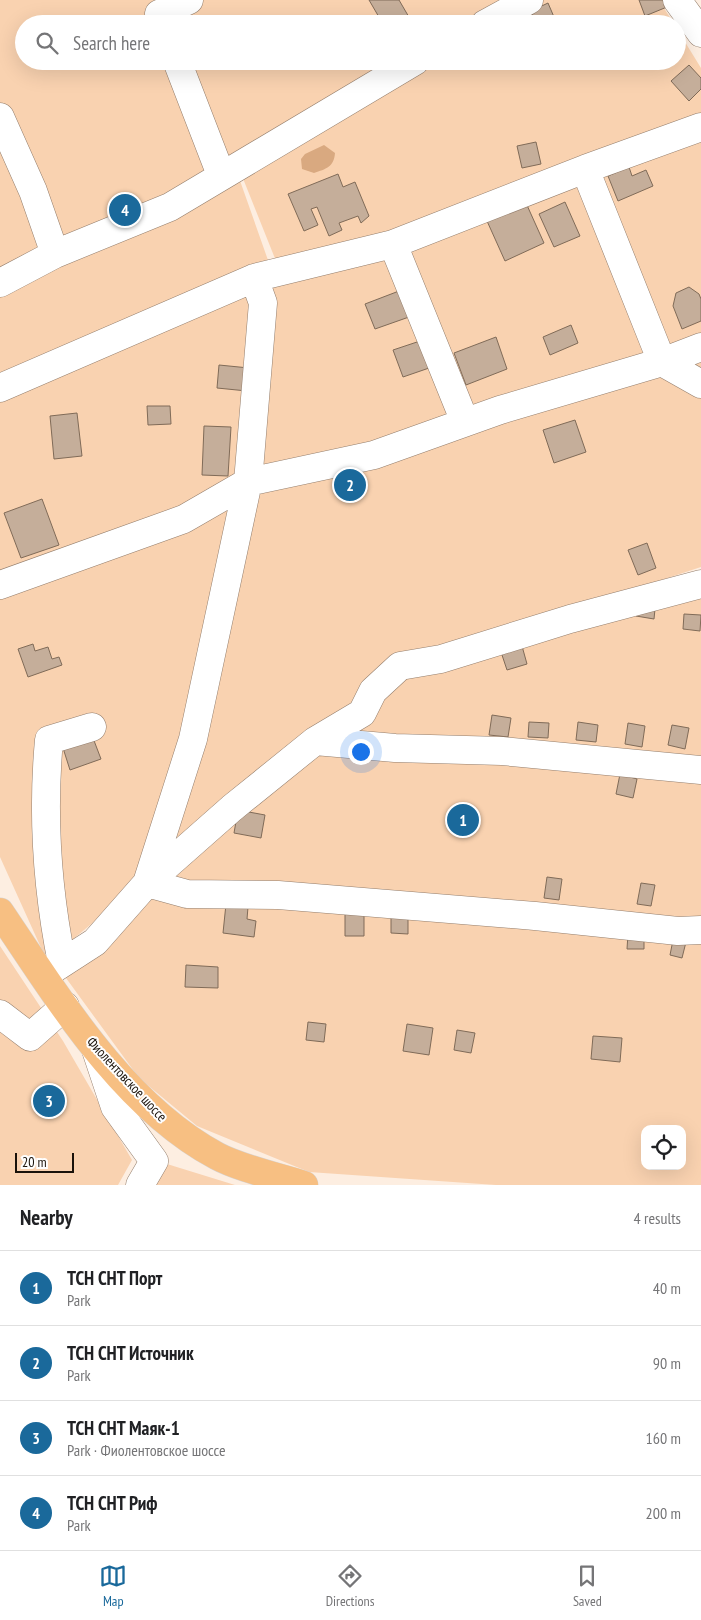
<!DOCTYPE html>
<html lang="en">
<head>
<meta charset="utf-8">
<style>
  body { margin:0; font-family:"PT Sans Narrow",sans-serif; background:#f2f2f2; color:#202124 }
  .controls { position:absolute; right:15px; bottom:15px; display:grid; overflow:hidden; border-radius:10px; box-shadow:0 5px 20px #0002 }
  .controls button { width:45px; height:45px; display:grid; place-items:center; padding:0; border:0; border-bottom:1px solid #e0e0e0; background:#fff; color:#202124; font:25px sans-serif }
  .scale { position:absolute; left:15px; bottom:12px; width:59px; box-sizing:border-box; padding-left:5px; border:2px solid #1a120a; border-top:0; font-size:14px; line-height:18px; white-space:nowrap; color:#1a120a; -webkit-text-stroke:4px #fefefe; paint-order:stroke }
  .you { position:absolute; left:360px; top:751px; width:18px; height:18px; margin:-12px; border:4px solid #fff; border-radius:50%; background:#1a73e8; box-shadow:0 0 0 8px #1a73e833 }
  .badge { display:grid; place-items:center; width:32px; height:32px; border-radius:50%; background:#1a699b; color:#fff; font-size:16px; font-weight:700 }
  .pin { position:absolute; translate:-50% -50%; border:2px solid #fff; box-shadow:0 1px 5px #0006 }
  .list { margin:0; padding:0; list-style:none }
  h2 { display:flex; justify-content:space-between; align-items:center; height:65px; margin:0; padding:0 20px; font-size:21px }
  h2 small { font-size:16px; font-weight:400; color:#757577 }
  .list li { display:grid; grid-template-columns:32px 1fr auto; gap:15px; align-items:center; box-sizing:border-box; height:75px; padding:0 20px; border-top:1px solid #e0e0e0 }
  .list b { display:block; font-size:19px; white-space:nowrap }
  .list p { margin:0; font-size:16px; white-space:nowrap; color:#757577 }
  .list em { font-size:16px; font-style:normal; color:#757577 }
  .icon { flex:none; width:28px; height:28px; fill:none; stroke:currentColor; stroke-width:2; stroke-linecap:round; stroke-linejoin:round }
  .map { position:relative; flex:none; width:701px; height:1185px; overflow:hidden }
  .search { position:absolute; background:#fff; box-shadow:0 5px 20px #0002; left:15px; right:15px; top:15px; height:55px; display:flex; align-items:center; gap:12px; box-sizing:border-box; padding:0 18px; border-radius:28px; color:#757577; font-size:19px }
  .sheet { height:365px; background:#fff }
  nav { display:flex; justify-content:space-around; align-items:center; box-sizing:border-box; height:70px; border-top:1px solid #e0e0e0; background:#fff; font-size:14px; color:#757577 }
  nav a { display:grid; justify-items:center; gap:2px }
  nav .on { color:#1a699b }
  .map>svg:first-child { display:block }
  .green { fill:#f9d2b0; fill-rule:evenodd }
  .water { fill:#d9a980 }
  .building { fill:#c5ae9a; stroke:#806b58 }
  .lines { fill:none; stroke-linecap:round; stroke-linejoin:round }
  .minor-casing { stroke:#947e6c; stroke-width:29 }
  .major-casing { stroke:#d6d4d3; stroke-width:29 }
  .minor { stroke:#fff; stroke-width:28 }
  .major { stroke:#f7bf82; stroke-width:28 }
  .labels { text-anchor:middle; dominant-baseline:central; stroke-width:4; stroke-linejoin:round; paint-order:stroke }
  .street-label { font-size:14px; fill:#1a120a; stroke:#fefefe }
</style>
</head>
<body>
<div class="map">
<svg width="701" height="1185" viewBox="0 0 701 1185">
  <rect width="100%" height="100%" fill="#fdeee1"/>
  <path class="green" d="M0 0H510L468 24H24V61H402L232 158 269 263 0 392Z
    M516 0H659L674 24H476Z
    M677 29 701 68V567L400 666 47 961 0 857V402L282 276 238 166 413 61H677Z
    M701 576V1185H496L309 1172 197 1126 139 1078 66 978 52 964 400 676ZM645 1129H682V1166H645Z
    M0 946 63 1041 132 1160 118 1185H0Z
    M167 1164 235 1185H155Z"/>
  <path class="water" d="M324 145 335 153C334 167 326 169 314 173L302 169 301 159 305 154Z"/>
  <path class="building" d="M369 0H399L413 24H383Z
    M639 0H664L667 7 645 16Z
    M548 3 557 24H537L531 11Z
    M689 65 701 78V89L689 101 671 81Z
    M536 142 541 164 522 168 517 146Z
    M629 167 632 176 646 170 653 186 618 201 608 176Z
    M338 174 343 187 355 182 369 216 361 223 358 216 339 223 342 230 329 236 317 207 311 209 318 225 304 231 288 194Z
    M565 202 580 236 554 247 539 214Z
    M526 203 544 243 505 261 487 221Z
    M689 287 699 294 701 299V321L682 329 673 306 676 293Z
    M399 291 409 317 375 329 365 304Z
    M571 325 578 343 550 355 543 337Z
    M496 337 507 369 466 385 454 353Z
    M423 340 432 367 403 377 393 350Z
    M219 365 249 368 247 391 217 388Z
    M147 406H170L171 424 148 425Z
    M77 413 82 456 54 459 50 416Z
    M575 420 586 452 554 463 543 430Z
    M204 426 231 427 228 476 202 475Z
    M42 499 59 545 21 558 4 513Z
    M647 543 656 568 638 575 628 550Z
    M638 606 655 609 654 619 636 616Z
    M684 614 701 615 700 631 683 629Z
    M33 644 35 651 48 647 52 659 59 657 62 665 28 677 18 649Z
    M522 646 527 664 507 670 501 652Z
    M492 715 511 718 508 737 489 735Z
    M529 722 549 723 548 738 528 737Z
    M578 722 598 725 596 742 576 740Z
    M628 723 645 726 642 747 625 744Z
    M672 725 689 728 685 749 668 745Z
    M93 738 101 759 70 770 63 748Z
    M620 774 637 779 633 798 616 794Z
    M238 810 265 815 261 838 234 833Z
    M547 877 562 879 559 900 544 898Z
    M641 883 655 885 651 906 637 904Z
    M226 904 248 907 247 919 256 921 254 937 223 933Z
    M345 914 364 915V936H345Z
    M391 916 408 917V934L391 933Z
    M628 934H644V949H627Z
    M674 935 687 938 682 958 670 955Z
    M186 965 218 967V988L185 987Z
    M308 1022 326 1024 324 1042 306 1040Z
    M407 1024 433 1028 429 1055 403 1051Z
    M457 1030 475 1033 471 1053 454 1050Z
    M593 1036 622 1038 620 1062 591 1059Z"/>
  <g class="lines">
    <defs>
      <path id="minor" d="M677 0 701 33
        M159 14 189 0
        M485 24 529 0
        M177 61 221 175
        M0 117 33 191 55 254
        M585 169 662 362 701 384
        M393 244 465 422
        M254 278 263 303 248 482 193 739 147 883 187 894 278 895 535 916 678 931 701 930
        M0 283 55 254 170 207 415 61
        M0 388 254 278 393 244 585 169 701 127
        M0 585 184 519 248 482 374 455 500 410 662 362 701 347
        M315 741 395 748 502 751 701 770
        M62 963C47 889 42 816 49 740L92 727
        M44 975 95 942 147 883 232 808 315 741 362 713 373 691 400 666 441 659 570 619 701 584
        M0 1014 30 1037 65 1006
        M96 1050 115 1107 154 1161 140 1185"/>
      <path id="major" d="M0 912C58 998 123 1106 217 1156 239 1168 279 1177 304 1185"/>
    </defs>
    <use href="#minor" class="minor-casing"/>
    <use href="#major" class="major-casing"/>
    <use href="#minor" class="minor"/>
    <use href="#major" class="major"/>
  </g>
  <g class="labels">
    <g class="street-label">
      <text transform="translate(127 1079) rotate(47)">Фиолентовское шоссе</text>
    </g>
  </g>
</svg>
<div class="controls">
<button><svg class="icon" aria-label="locate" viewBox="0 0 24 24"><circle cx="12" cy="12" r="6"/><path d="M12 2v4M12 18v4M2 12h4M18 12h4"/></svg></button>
</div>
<div class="scale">20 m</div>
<div class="you"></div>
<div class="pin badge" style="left:463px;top:820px">1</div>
<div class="pin badge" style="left:350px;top:485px">2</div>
<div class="pin badge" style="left:49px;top:1101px">3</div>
<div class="pin badge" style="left:125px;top:210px">4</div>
<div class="search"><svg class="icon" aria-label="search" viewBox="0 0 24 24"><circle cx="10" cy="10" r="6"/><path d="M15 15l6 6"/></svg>Search here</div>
</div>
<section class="sheet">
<h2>Nearby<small>4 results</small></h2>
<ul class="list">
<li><span class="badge">1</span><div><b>ТСН СНТ Порт</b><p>Park</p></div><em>40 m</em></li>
<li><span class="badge">2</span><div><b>ТСН СНТ Источник</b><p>Park</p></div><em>90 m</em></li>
<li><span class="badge">3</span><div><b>ТСН СНТ Маяк-1</b><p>Park · Фиолентовское шоссе</p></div><em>160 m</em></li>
<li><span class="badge">4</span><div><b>ТСН СНТ Риф</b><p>Park</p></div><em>200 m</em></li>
</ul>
</section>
<nav>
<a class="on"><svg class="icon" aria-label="map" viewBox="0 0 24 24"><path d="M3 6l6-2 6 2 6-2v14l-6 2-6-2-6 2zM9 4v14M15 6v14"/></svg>Map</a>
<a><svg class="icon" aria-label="directions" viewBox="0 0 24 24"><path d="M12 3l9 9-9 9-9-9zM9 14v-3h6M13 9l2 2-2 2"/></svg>Directions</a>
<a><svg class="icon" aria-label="saved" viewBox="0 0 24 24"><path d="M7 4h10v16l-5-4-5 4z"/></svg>Saved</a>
</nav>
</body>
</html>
